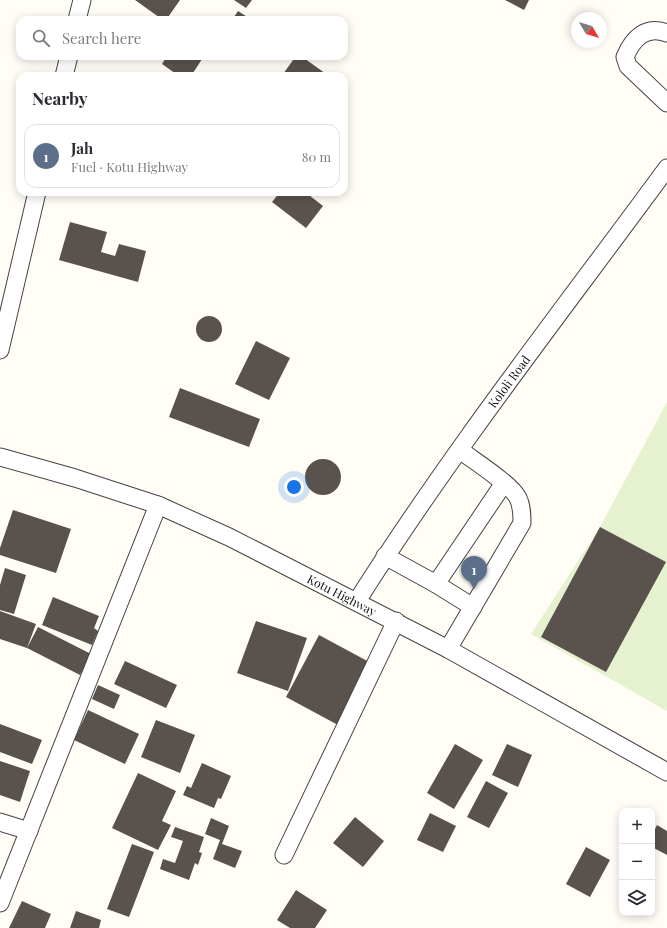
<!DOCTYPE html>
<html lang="en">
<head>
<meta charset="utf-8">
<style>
  body { margin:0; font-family:"Playfair Display",serif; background:#f2f2f3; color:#2b2b33 }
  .controls { position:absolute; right:12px; bottom:12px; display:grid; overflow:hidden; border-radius:8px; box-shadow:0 2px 10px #0003 }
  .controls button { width:36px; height:36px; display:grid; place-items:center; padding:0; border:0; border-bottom:1px solid #e1e1e2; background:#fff; color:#2b2b33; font:20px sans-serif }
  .compass { position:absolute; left:571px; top:12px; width:36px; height:36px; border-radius:50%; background:#fff; box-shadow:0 2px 10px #0003; rotate:128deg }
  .you { position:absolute; left:294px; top:487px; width:14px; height:14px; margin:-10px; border:3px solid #fff; border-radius:50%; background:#1a73e8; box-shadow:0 0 0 6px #1a73e833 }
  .badge { display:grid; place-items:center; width:26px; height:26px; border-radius:50%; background:#ea580c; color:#fff; font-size:13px; font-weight:700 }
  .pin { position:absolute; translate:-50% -33px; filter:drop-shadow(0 1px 2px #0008) }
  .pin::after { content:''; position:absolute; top:21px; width:14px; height:12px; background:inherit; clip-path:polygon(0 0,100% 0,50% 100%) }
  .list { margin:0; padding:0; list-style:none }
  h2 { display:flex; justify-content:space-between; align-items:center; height:52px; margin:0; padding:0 16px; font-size:17px }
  h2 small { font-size:13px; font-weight:400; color:#7c7c81 }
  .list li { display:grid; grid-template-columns:26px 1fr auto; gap:12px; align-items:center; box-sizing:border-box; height:64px; margin:0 8px 8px; padding:0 8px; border:1px solid #e1e1e2; border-radius:12px }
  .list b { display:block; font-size:15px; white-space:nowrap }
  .list p { margin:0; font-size:13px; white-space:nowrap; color:#7c7c81 }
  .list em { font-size:13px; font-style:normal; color:#7c7c81 }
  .icon { flex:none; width:22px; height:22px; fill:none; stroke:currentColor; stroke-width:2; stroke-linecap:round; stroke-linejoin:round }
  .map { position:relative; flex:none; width:667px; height:928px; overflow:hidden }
  .search { position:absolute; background:#fff; box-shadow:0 2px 10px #0003; left:16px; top:16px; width:332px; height:44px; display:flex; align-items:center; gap:10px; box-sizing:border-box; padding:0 14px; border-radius:12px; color:#7c7c81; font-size:15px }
  .panel { position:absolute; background:#fff; box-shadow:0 2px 10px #0003; left:16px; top:72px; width:332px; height:124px; border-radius:12px }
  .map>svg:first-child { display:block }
  .pitch { fill:#e6f2cf }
  .building { fill:#5a524d }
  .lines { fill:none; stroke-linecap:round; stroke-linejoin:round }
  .minor-casing { stroke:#444; stroke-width:19 }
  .minor { stroke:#fff; stroke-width:17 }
  .labels { text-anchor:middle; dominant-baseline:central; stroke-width:4; stroke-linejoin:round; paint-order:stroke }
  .street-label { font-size:12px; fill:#111; stroke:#fff }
</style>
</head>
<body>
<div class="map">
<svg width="667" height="928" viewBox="0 0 667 928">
  <rect width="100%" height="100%" fill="#fffdf5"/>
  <path class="pitch" d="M667 402V711L531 634 600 527Z"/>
  <path class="building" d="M135 0H180L166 20H163Z
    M234 0H252L246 8Z
    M505 0H529L524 10Z
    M238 11 252 20H232Z
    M167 56H204L191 76H179L162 64Z
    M296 56H301L329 76H286L283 74Z
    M280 192H305L323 206 306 228 272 202Z
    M70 222 107 232 101 252 115 256 119 244 146 251 138 282 59 260Z
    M196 329a13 13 0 1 1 26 0a13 13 0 1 1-26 0Z
    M256 341 290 358 269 400 235 384Z
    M180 388 260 419 249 447 169 417Z
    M305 477a18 18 0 1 1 36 0a18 18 0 1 1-36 0Z
    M13 510 71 529 56 573 0 555V548Z
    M600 527 666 562 606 672 541 637Z
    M5 568 26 575 14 614 0 610V585Z
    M53 597 99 616 94 628 98 631 92 645 42 625Z
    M0 611 36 624 27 648 0 639Z
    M256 621 307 638 288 691 237 673Z
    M38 627 91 654 80 675 27 648Z
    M319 635 371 663 338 725 286 697Z
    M125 661 177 685 166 708 114 684Z
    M98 685 120 695 114 709 92 699Z
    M88 710 139 734 125 764 74 740Z
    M156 720 195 735 180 773 141 757Z
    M0 724 42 740 32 764 0 752Z
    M455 744 483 760 454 809 427 793Z
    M507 744 532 755 518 787 492 775Z
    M0 761 30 771 20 802 0 795Z
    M202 763 231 776 221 799 218 798 214 808 183 795 187 786 191 788Z
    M138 773 176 791 162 821 171 825 158 850 112 828Z
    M486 781 508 793 489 828 467 817Z
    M430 813 456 826 443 852 417 840Z
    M355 817 384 841 363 867 333 843Z
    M211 818 229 826 222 844 242 851 235 868 213 859 220 840 205 834Z
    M657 825 667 831V855L652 847V835Z
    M175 827 204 837 199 852 202 853 198 865 195 863 189 880 160 869 163 859 175 863 183 841 171 837Z
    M132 844 154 852 129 917 107 909Z
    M586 847 610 860 590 897 566 884Z
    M296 890 327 910 315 928H290L277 920Z
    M22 901 51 914 45 928H9Z
    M76 911 101 920 99 928H70Z"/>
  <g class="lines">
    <defs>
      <g id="minor">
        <path d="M77 20 82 0"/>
        <path d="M667 33C646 25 633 38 625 57L628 66 667 103"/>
        <path d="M64 76 69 56"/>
        <path d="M0 350 37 192"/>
        <path id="s1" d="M0 457 75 478 158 505 229 537 448 649 667 772"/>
        <path d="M385 556 436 584 504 483"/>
        <path d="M436 584 473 607"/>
        <path id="s2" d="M357 601C452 451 562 311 667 168"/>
        <path d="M448 649 522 523C522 515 522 506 518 498 511 484 474 461 460 450"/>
        <path d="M0 822 29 831"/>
        <path d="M284 855 396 621"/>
        <path d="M0 903 158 505"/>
      </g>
    </defs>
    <use href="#minor" class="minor-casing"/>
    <use href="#minor" class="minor"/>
  </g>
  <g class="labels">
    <g class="street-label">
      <text stroke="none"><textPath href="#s2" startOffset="267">Kololi Road</textPath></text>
      <text stroke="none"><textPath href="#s1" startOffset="370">Kotu Highway</textPath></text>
    </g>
  </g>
</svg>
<div class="controls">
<button>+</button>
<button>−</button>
<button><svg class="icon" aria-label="layers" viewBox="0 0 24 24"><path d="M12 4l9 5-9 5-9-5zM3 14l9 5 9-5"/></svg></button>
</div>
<svg class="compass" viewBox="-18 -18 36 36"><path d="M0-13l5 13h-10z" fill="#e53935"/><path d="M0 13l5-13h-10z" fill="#7c7c81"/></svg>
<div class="you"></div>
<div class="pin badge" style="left:474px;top:589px;background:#5c6f8a">1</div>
<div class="search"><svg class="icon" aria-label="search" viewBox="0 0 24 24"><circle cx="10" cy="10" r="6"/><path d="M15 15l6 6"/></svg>Search here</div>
<section class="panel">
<h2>Nearby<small></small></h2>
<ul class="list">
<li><span class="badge" style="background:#5c6f8a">1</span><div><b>Jah</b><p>Fuel · Kotu Highway</p></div><em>80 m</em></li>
</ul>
</section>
</div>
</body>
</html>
